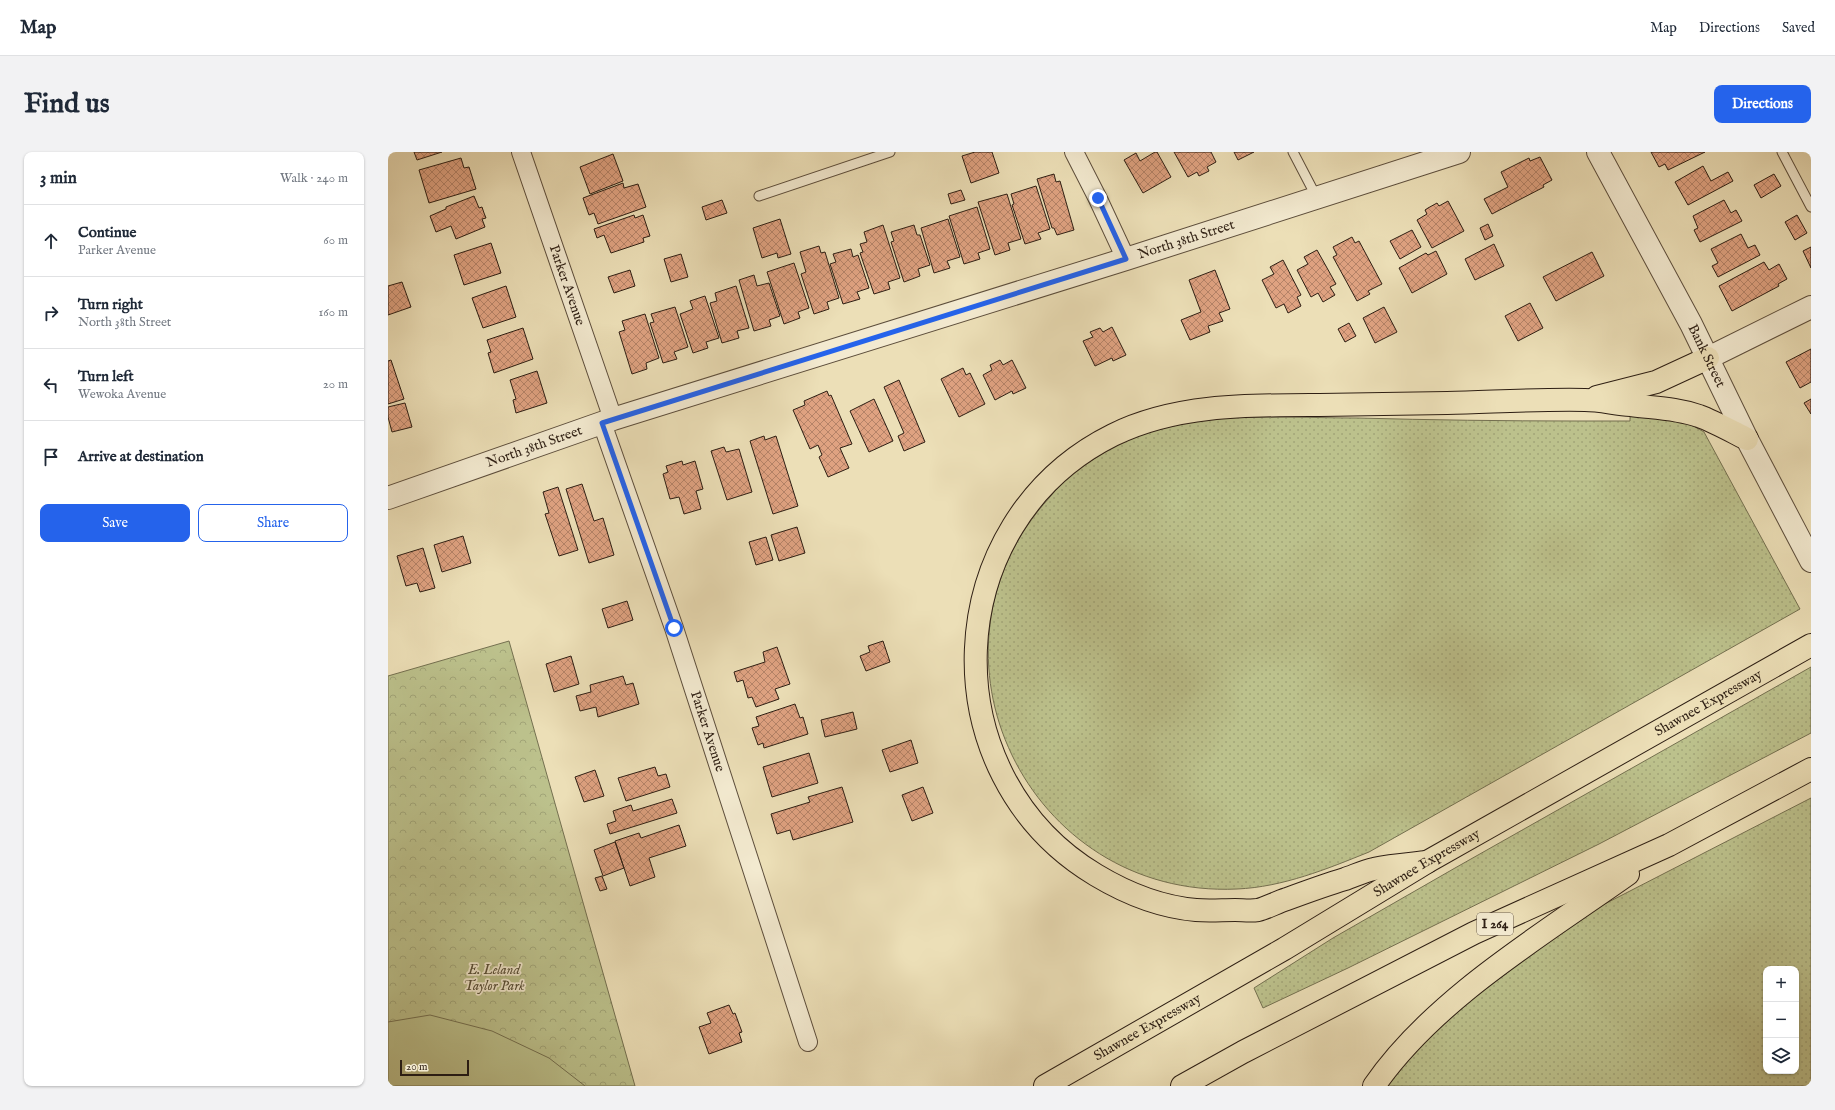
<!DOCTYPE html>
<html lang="en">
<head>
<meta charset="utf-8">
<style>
  body { margin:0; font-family:"IM FELL English",serif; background:#f2f2f3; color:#1f2937 }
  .controls { position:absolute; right:12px; bottom:12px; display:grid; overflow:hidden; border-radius:8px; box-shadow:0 1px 3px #0004 }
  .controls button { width:36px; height:36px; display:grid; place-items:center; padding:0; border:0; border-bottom:1px solid #e0e1e3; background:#fff; color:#1f2937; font:20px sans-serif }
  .scale { position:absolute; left:12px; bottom:10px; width:69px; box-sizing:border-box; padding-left:4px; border:2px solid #2d1e13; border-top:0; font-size:11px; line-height:14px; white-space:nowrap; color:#2d1e13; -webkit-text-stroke:3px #f3ead0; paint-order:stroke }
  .stop { position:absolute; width:12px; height:12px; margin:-9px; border:3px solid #2563eb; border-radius:50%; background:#fff }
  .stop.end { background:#2563eb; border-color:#fff; box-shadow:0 1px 4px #0008 }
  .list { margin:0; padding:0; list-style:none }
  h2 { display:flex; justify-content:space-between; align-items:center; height:52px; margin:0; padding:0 16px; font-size:17px }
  h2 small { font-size:13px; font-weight:400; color:#747a83 }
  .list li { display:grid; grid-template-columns:26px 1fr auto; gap:12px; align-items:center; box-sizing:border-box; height:72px; padding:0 16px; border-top:1px solid #e0e1e3 }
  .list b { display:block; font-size:15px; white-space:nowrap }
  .list p { margin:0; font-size:13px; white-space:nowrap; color:#747a83 }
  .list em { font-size:13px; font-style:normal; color:#747a83 }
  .actions { display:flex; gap:8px; padding:12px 16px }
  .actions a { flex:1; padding:9px 0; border:1px solid #2563eb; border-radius:8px; text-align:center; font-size:14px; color:#2563eb }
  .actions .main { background:#2563eb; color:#fff }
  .icon { flex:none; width:22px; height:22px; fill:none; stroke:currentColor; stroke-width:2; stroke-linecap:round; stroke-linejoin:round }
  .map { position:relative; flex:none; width:1423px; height:934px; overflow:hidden; border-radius:8px }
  header { display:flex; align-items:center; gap:24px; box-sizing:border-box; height:56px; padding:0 20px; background:#fff; border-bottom:1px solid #e0e1e3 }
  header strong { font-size:19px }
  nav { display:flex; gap:22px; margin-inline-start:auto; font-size:14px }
  .intro { display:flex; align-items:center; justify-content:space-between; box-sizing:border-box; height:96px; padding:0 24px }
  h1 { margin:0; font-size:28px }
  .button { padding:10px 18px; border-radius:8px; background:#2563eb; color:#fff; font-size:14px; font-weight:700 }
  main { display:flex; gap:24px; padding:0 24px }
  aside { flex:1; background:#fff; border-radius:8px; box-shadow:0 1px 3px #0004 }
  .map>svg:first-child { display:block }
  .grass { fill:url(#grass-dots); stroke:#747050; fill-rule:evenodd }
  .park { fill:url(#park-crowns); stroke:#747050 }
  .pitch { fill:#bcc18c; stroke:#747050 }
  .building { fill:url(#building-cross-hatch); stroke:#2d1e13 }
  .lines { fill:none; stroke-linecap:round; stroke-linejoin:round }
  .service-casing { stroke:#5d4e3c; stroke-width:11 }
  .minor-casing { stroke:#5d4e3c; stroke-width:20 }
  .tertiary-casing { stroke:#5d4e3c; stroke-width:24 }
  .motorway-casing { stroke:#2d1e13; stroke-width:24 }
  .service { stroke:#f3ead0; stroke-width:9 }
  .minor { stroke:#f3ead0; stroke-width:18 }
  .tertiary { stroke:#f3ead0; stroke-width:22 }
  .motorway { stroke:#ecdfb7; stroke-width:22 }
  .route { stroke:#2563eb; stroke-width:5 }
  .labels { text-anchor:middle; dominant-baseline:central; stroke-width:3.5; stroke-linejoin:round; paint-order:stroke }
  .shield { fill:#f3ead0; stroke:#685b4c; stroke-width:1 }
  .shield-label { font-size:13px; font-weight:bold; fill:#2d1e13 }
  .street-label { font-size:14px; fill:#2d1e13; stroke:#f3ead0 }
  .park-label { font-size:14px; font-style:italic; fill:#584f37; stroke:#f3ead0 }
</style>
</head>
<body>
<header>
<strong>Map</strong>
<nav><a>Map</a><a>Directions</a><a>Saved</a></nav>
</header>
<div class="intro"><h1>Find us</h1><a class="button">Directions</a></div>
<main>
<aside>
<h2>3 min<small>Walk · 240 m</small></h2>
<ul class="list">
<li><svg class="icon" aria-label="ahead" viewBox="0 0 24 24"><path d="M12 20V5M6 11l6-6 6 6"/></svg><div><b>Continue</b><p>Parker Avenue</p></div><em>60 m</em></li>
<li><svg class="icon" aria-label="right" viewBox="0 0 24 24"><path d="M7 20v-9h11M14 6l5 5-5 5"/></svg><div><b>Turn right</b><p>North 38th Street</p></div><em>160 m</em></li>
<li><svg class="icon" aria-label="left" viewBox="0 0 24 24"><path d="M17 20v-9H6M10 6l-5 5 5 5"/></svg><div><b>Turn left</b><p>Wewoka Avenue</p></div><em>20 m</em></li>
<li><svg class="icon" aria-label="arrive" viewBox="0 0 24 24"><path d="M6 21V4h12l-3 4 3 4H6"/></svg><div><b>Arrive at destination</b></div></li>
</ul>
<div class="actions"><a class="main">Save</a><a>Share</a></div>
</aside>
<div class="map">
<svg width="1423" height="934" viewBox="0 0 1423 934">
  <defs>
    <pattern id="grass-dots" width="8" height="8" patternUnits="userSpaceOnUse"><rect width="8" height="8" fill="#bcc18c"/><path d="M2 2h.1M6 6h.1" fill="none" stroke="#a2a578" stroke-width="1.8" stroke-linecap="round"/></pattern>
    <pattern id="park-crowns" width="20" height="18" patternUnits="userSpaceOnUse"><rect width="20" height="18" fill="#bcc18c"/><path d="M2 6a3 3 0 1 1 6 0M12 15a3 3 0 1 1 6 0" fill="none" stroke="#a2a578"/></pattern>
    <pattern id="building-cross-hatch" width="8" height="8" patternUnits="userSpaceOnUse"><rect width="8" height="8" fill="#dfa281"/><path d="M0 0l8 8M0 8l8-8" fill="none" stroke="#b58368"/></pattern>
  </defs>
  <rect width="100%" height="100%" fill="#ecdfb7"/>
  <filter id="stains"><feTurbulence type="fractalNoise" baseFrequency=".005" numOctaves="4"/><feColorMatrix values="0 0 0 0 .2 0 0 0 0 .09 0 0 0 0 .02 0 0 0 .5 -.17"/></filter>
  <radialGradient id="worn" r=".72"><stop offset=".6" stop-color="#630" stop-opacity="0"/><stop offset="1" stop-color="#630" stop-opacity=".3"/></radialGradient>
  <path class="grass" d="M1242 263C1271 264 1291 265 1316 280L1412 457 981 700C939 717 895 735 849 737 640 747 520 500 662 345 669 337 675 328 683 322 691 315 701 310 709 305 718 299 727 293 736 288 743 285 752 283 759 280 771 276 783 271 795 269 805 267 816 267 826 267 874 263 922 266 970 266 1043 268 1116 269 1189 269H1242Z
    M1423 515V581L1211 692 960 816 875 856 866 836 945 786 1067 716Z
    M1423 646V934H995L1061 861 1205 758ZM1378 817H1408V919H1378Z"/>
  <path class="park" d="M121 489 247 934H0V524Z"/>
  <path class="pitch" d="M42 863 104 879 161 906 197 934H0V870Z"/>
  <path class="building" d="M26 0H54L29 8Z
    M587 0H604L611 21 583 31 574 4Z
    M767 0H769L783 25 755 41 736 8 748 1 752 9Z
    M786 0H823L828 10 819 15 821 19 811 24 809 20 800 25Z
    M846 0H866L850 8Z
    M1263 0H1317L1280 18 1277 12 1271 15Z
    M225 2 235 29 202 42 192 15Z
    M1152 5 1164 28 1155 33 1156 35 1104 62 1096 47 1120 35 1113 20 1141 6 1142 9Z
    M73 6 76 16 81 15 88 37 41 51 31 18Z
    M1315 14 1323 29 1340 20 1345 29 1300 53 1287 30Z
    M666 22 668 30 672 29 686 78 669 83 666 76H664L649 27Z
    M1386 22 1393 34 1373 46 1366 33Z
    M235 31 236 36 250 32 258 55 210 72 206 61 201 63 195 46Z
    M648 34 662 77 650 81 653 87 637 92 624 53 626 52 623 42Z
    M573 38 577 48 563 52 560 42Z
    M619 42 633 87 620 91 622 98 607 103 590 50Z
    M86 44 91 56 94 55 96 61 98 66 94 67 97 75 68 87 63 74 48 80 42 64 58 57V55Z
    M334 48 339 61 318 68 314 55Z
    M1336 48 1343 61 1348 58 1354 69 1312 90 1306 78 1310 76 1305 64Z
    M1060 49 1076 79 1044 96 1029 68 1039 62 1037 58 1040 56 1049 51 1051 54Z
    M589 55 602 97 590 101 592 107 576 112 561 64Z
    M246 63 247 66 255 63 262 84 255 86 256 90 223 101 216 83 209 86 206 77Z
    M1409 63 1419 81 1407 88 1397 70Z
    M392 67 403 102 390 106 389 101 374 106 365 76Z
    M560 67 572 105 559 109 562 116 546 121 533 76Z
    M1100 72 1105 84 1097 88 1092 76Z
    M495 73 512 126 500 130 502 137 486 142 472 101 475 100 472 92 479 90 476 80Z
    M526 73 529 83H532L542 113 530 117 532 124 516 130 503 90 506 89 503 80Z
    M1024 78 1033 95 1012 107 1002 89Z
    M1353 82 1360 96 1367 93 1372 103 1330 125 1324 114 1330 111 1323 97Z
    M964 85 967 91 971 89 994 132 980 139 982 142 969 149 945 105 949 103 945 95Z
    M103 91 113 121 76 133 66 103Z
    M1106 92 1116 114 1087 128 1077 107Z
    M431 94 433 101 437 100 451 146 439 150 441 157 426 162 413 122 418 120 412 100Z
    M1423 95V116L1415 99Z
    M463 97 465 105 470 103 481 136 469 140 472 147 455 152 442 112 448 110 445 102Z
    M929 98 948 132 942 135 947 143 935 150 930 141 923 145 909 118 920 112 916 105Z
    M1048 99 1059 122 1024 141 1011 116 1038 101 1040 103Z
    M1204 100 1216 124 1168 149 1155 125Z
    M293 102 300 125 283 130 276 107Z
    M895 108 913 143 909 145 913 154 900 161 896 152 888 156 874 128 886 122 882 115Z
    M1376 110 1381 118 1391 112 1399 127 1390 132 1391 134 1344 159 1331 134Z
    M406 111 421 156 410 160 412 166 396 172 379 120Z
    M242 118 247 134 226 141 220 125Z
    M827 118 842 157 831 161 835 169 820 174 822 180 802 188 793 168 813 160 801 128Z
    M366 123 369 134 381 131 392 164 381 168 383 174 366 179 351 128Z
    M14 130 23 155 0 163V134Z
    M118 134 128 165 95 176 84 146Z
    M348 134 361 176 349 179 351 186 334 191 322 151 329 149 327 141Z
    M317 144 331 186 318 190 320 196 305 201 292 162 305 157 302 149Z
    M1142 151 1155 176 1130 189 1117 164Z
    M287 155 300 195 286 200 289 207 275 211 262 171 266 170 263 162Z
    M996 155 1009 180 987 191 975 166Z
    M257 162 271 206 258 211 259 217 244 222 231 180 237 178 234 169Z
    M961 171 968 184 957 190 950 177Z
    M724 175 738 203 725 209 724 206 707 214 695 189 705 185 702 180 712 176 715 180Z
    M135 176 145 207 106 221 100 201 103 200 99 188Z
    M1423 197V230L1412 236 1398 210Z
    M3 208 16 247 0 252V209Z
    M612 208 615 213 624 208 638 236 625 242 624 239 607 248 595 223 604 218 602 213Z
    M575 216 578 223 582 221 597 252 571 265 553 227Z
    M149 219 159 251 128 261 125 248 128 247 122 228Z
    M511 228 537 290 516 299 510 284 516 281 496 235Z
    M439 239 441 244 443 243 464 292 452 296 461 316 440 325 431 305 434 303 430 293 422 297 405 258 417 253 416 249Z
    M486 247 505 289 481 300 462 259Z
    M1423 247V262L1416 251Z
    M17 251 24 275 4 280 0 265V255Z
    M376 284 377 288 388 284 410 354 385 362 362 289Z
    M336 295 338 300 351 297 364 340 339 348 323 299Z
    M294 309 295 313 307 309 315 337 308 339 313 357 296 362 291 345 282 347 275 322 280 320 278 314Z
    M194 332 206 369 215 366 226 403 201 411 178 337Z
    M170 335 190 398 171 404 157 362 161 361 155 340Z
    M409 375 417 401 391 409 383 383Z
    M75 384 83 411 54 420 46 393Z
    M378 385 385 408 368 413 361 390Z
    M35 396 47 436 32 440 29 431 18 434 9 404Z
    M239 449 245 468 220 476 214 457Z
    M495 489 502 510 478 519 472 504 482 500 480 494Z
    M389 495 402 532 387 537 391 547 368 555 364 545 360 546 355 528 349 530 346 520 377 510 375 500Z
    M183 504 191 532 166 540 158 512Z
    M235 524 238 533 245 531 251 552 210 565 208 555 192 559 188 544 203 540 202 533Z
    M407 552 412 566 415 565 420 582 376 596 375 591 370 593 364 576 371 574 368 565Z
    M465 560 469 577 437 585 433 568Z
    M523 588 530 611 502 620 494 598Z
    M421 601 430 631 384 645 375 615Z
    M267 615 270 624 278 622 282 635 238 649 230 626Z
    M207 618 216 644 196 650 187 625Z
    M454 635 465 670 405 688 402 678 389 682 383 662 422 650 420 645Z
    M535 635 545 661 524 669 514 643Z
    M284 647 289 661 222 682 219 672 228 669 225 659 243 653 245 659Z
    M291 673 298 694 261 706 267 725 242 734 227 689 251 681 253 686Z
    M227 690 236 716 215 724 206 698Z
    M214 724 219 737 212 739 207 726Z
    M341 853 345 862 347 861 354 880 351 881 354 890 321 902 311 875 323 871 319 861Z"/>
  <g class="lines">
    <defs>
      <path id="service" d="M905 0 929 46
        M1394 0 1423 55
        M371 44 502 0"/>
      <g id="minor">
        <path id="s1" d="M133 0 225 267"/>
        <path d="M686 0 710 47 738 107"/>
        <path id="s2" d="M214 271 286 476 420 890"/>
      </g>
      <g id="tertiary">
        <path id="s3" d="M1210 0 1303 172 1359 287 1423 409"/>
        <path d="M1320 206 1423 155"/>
        <path id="s4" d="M0 346 225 267 738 107 1071 0"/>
      </g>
      <g id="motorway">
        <path d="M1209 245 1268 230 1320 206"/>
        <path d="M1039 710C1021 712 1003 713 986 717 976 719 966 724 957 727 937 733 918 740 899 747 889 750 879 756 870 758 863 759 854 758 847 758 834 758 821 759 808 758 773 755 738 741 708 723 540 622 550 370 725 283 787 252 861 253 929 253 972 252 1015 252 1059 251 1105 250 1151 247 1197 248 1212 248 1227 252 1243 253 1266 256 1288 256 1311 264 1327 270 1343 279 1359 287"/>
        <path id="s5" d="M657 934 896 797 1039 710 1423 493"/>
        <path d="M794 934 855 900 1086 781 1281 693 1423 617"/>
        <path d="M986 934C1046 847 1154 783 1240 722"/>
      </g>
    </defs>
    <use href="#service" class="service-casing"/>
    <use href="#minor" class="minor-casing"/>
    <use href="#tertiary" class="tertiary-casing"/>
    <use href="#motorway" class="motorway-casing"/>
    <use href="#service" class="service"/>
    <use href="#minor" class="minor"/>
    <use href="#tertiary" class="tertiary"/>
    <use href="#motorway" class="motorway"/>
  </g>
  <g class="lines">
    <path class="route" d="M286 476 214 271 738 107 710 46"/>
  </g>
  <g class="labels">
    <rect class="shield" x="1089" y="761" width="36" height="22" rx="3"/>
    <g class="shield-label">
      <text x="1107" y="772">I 264</text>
    </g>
    <g class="street-label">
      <text stroke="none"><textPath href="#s4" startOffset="839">North 38th Street</textPath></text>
      <text stroke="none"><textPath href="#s1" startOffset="141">Parker Avenue</textPath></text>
      <text stroke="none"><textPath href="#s3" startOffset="231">Bank Street</textPath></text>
      <text stroke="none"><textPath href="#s4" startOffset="155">North 38th Street</textPath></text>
      <text stroke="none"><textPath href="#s5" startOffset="766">Shawnee Expressway</textPath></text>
      <text stroke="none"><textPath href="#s2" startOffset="326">Parker Avenue</textPath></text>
      <text stroke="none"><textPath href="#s5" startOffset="442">Shawnee Expressway</textPath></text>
      <text stroke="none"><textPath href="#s5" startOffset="118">Shawnee Expressway</textPath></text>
    </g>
    <g class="park-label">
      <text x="106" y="818">E. Leland<tspan x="106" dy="16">Taylor Park</tspan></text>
    </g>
  </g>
  <rect width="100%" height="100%" filter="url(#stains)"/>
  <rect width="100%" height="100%" fill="url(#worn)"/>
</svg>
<div class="controls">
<button>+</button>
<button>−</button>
<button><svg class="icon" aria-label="layers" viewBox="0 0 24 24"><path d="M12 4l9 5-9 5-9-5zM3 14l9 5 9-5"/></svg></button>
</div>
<div class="scale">20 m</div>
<div class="stop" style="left:286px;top:476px"></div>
<div class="stop end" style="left:710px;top:46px"></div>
</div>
</main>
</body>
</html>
